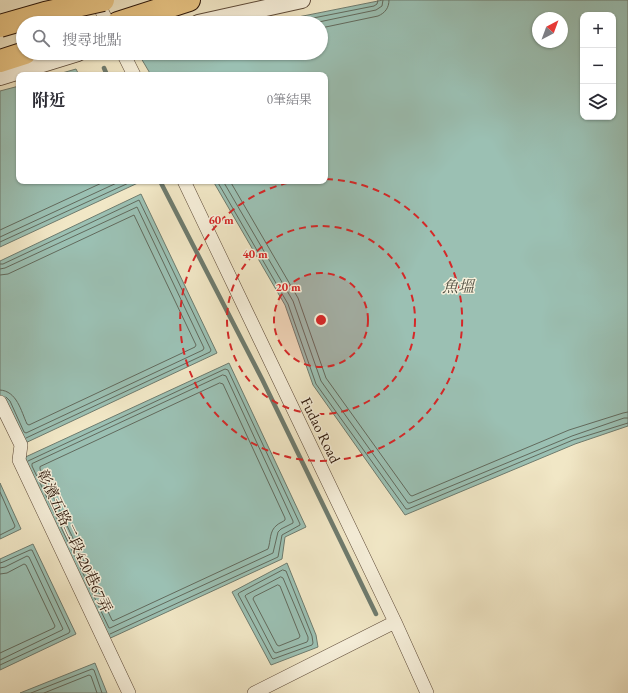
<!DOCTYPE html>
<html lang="zh-TW">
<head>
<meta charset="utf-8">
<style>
  body { margin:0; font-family:"EB Garamond","Noto Serif TC",serif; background:#f2f2f3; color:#2b2b33 }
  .controls { position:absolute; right:12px; top:12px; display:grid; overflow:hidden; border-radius:8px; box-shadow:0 1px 3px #0004 }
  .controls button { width:36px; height:36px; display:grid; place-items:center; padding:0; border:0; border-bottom:1px solid #e1e1e2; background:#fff; color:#2b2b33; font:20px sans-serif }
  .compass { position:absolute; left:532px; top:12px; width:36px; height:36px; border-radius:50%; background:#fff; box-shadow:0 1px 3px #0004; rotate:41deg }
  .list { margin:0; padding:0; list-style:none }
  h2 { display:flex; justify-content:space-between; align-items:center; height:52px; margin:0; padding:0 16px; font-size:17px }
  h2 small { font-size:13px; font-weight:400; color:#7c7c81 }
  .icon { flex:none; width:22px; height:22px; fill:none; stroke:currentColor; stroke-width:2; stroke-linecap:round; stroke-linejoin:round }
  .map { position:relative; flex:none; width:628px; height:693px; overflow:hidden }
  .search { position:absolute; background:#fff; box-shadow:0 1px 3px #0004; left:16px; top:16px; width:312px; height:44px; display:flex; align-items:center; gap:10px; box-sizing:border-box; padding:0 14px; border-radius:22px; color:#7c7c81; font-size:15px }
  .panel { position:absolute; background:#fff; box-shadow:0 1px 3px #0004; left:16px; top:72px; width:312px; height:112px; border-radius:8px }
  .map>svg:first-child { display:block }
  .water { fill:#9bc0b3; stroke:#6e7b6e; fill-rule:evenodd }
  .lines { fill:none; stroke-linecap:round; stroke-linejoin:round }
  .shore { stroke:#626a5d; stroke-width:1 }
  .stream { stroke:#6e7b6e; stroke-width:4.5 }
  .minor-casing { stroke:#5c4937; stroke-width:14 }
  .tertiary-casing { stroke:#5c4937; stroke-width:18 }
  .trunk-casing { stroke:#2a1407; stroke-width:24 }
  .minor { stroke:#f6efda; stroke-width:13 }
  .tertiary { stroke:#f6efda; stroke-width:16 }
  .trunk { stroke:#e8c483; stroke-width:22 }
  .trunk-bridge-casing { stroke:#2a1407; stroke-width:24; stroke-linecap:butt }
  .trunk-bridge { stroke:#e8c483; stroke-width:22 }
  .ring { fill:none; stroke:#d62828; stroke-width:2; stroke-dasharray:7 5 }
  .labels { text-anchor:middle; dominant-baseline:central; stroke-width:3; stroke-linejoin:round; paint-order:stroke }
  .street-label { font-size:15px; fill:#2a1407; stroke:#f6efda }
  .water-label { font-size:16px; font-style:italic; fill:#525043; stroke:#f6efda }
  .centre { fill:#d62828; stroke:#f6efda; stroke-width:2 }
  .ring-label { font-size:12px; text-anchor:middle; font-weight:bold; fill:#d62828; stroke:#f6efda; stroke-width:3; stroke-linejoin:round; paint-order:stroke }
</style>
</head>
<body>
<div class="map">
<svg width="628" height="693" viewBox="0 0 628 693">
  <rect width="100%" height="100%" fill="#f1e7c6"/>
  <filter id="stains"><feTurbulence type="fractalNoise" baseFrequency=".005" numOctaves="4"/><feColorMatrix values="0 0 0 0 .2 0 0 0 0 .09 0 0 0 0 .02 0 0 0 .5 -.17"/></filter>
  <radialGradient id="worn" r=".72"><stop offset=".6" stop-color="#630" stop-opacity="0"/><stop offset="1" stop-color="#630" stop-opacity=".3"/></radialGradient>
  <path class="water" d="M383 0H628V426L575 444 405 515 313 385 285 305 213 181H325V75H151L138 53H321V23H268ZM583 15H613V117H583ZM538 18H562V42H538Z
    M76 69 79 75H55Z
    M19 86V181H139L140 182 0 247V91Z
    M141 194 217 353 21 445 0 402V261Z
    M229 363 306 527 285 537 282 559 104 641 19 460Z
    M0 483 21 529 0 539Z
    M33 544 76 634 0 670V559Z
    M287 563 316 635 318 647 271 665 232 592Z
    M95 663 107 693H20Z"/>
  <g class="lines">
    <path class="shore" d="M288 23 374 6 377 4 378 0
      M314 23 376 10 382 6 383 0
      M321 28 378 16C385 13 389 8 389 0
      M217 181 288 304 316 384 406 509H408L573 440 628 423
      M223 181 293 301 321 381 408 503H410L572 436 624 418H628
      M230 181 298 298 326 378 410 495 412 496 569 430 623 413 628 412
      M0 230 106 181
      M0 237 121 181
      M0 242 133 181
      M0 264H3L139 200 211 350 210 352 26 438
      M0 269 5 268 137 207 204 348 203 350 26 433 24 432 10 401 6 397
      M0 275 8 274 134 215 196 345 195 347 29 425 27 424C21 411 17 391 0 390
      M223 375 226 376 293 521V523L281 529 278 532 273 553 110 628H109L32 466V464Z
      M220 383 223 384 285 518V520C283 522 279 523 277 525 269 531 271 541 268 549L113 621 112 620 40 469V467Z
      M28 461 225 369 228 370 300 524V525L282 535 278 557 110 634
      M0 492 15 526 14 528 0 535
      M0 563 3 562 30 550H32L70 631 69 633 0 665
      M0 568 5 567 27 556 29 557 63 629 62 630 0 660
      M283 570 286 571 312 636 313 643 312 645 273 659 272 658 238 594 239 593Z
      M0 574 7 573 24 564 26 565 55 626 54 628 0 653
      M281 577 283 578 308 637V640L307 642 276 653 274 652 245 596 246 595Z
      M278 585 280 586 300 636 299 638 279 646 277 645 253 599 254 597Z
      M31 693 92 669 94 670 102 693
      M44 693 89 675 91 676 97 693"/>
    <path class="stream" d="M104 68 107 75
      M160 181 262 379 376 614"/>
    <defs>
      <path id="minor" d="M96 0 108 23
        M123 53 134 75
        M184 181 395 622 427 693
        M0 402 21 445 19 460 129 693
        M254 693 395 622"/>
      <path id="tertiary" d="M198 23 302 0
        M0 77 78 53"/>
      <path id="trunk" d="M118 23 189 0
        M0 61 25 53"/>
    </defs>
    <use href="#minor" class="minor-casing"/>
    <use href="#tertiary" class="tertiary-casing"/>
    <use href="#trunk" class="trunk-casing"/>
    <use href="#minor" class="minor"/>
    <use href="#tertiary" class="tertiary"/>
    <use href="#trunk" class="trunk"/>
    <defs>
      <path id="trunk-bridge" d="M0 26 45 13 103 0"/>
    </defs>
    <use href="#trunk-bridge" class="trunk-bridge-casing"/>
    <use href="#trunk-bridge" class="trunk-bridge"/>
  </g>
  <circle cx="321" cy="320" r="47" fill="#d62828" fill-opacity=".12"/>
  <g class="ring">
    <circle cx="321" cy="320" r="47"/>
    <circle cx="321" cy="320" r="94"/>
    <path d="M326 179A141 141 0 1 1 297 181"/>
  </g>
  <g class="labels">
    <g class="street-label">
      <text transform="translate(321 430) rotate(64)">Fudao Road</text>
      <text transform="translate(75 541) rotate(65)">彰濱五路二段420巷67弄</text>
    </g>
    <g class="water-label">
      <text x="458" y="286">魚塭</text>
    </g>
  </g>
  <circle cx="321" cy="320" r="6" class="centre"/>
  <g class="ring-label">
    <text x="221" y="224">60 m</text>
    <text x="255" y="258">40 m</text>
    <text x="288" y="291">20 m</text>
  </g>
  <rect width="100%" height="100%" filter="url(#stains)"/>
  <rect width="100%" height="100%" fill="url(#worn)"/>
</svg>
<div class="controls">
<button>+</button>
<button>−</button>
<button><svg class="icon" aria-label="layers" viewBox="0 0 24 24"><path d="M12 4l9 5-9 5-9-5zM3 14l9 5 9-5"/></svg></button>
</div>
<svg class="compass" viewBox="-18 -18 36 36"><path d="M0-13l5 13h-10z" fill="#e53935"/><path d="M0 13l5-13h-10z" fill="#7c7c81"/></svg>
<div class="search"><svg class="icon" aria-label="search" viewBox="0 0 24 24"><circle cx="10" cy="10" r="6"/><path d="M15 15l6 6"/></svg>搜尋地點</div>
<section class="panel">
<h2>附近<small>0筆結果</small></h2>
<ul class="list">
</ul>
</section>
</div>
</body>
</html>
